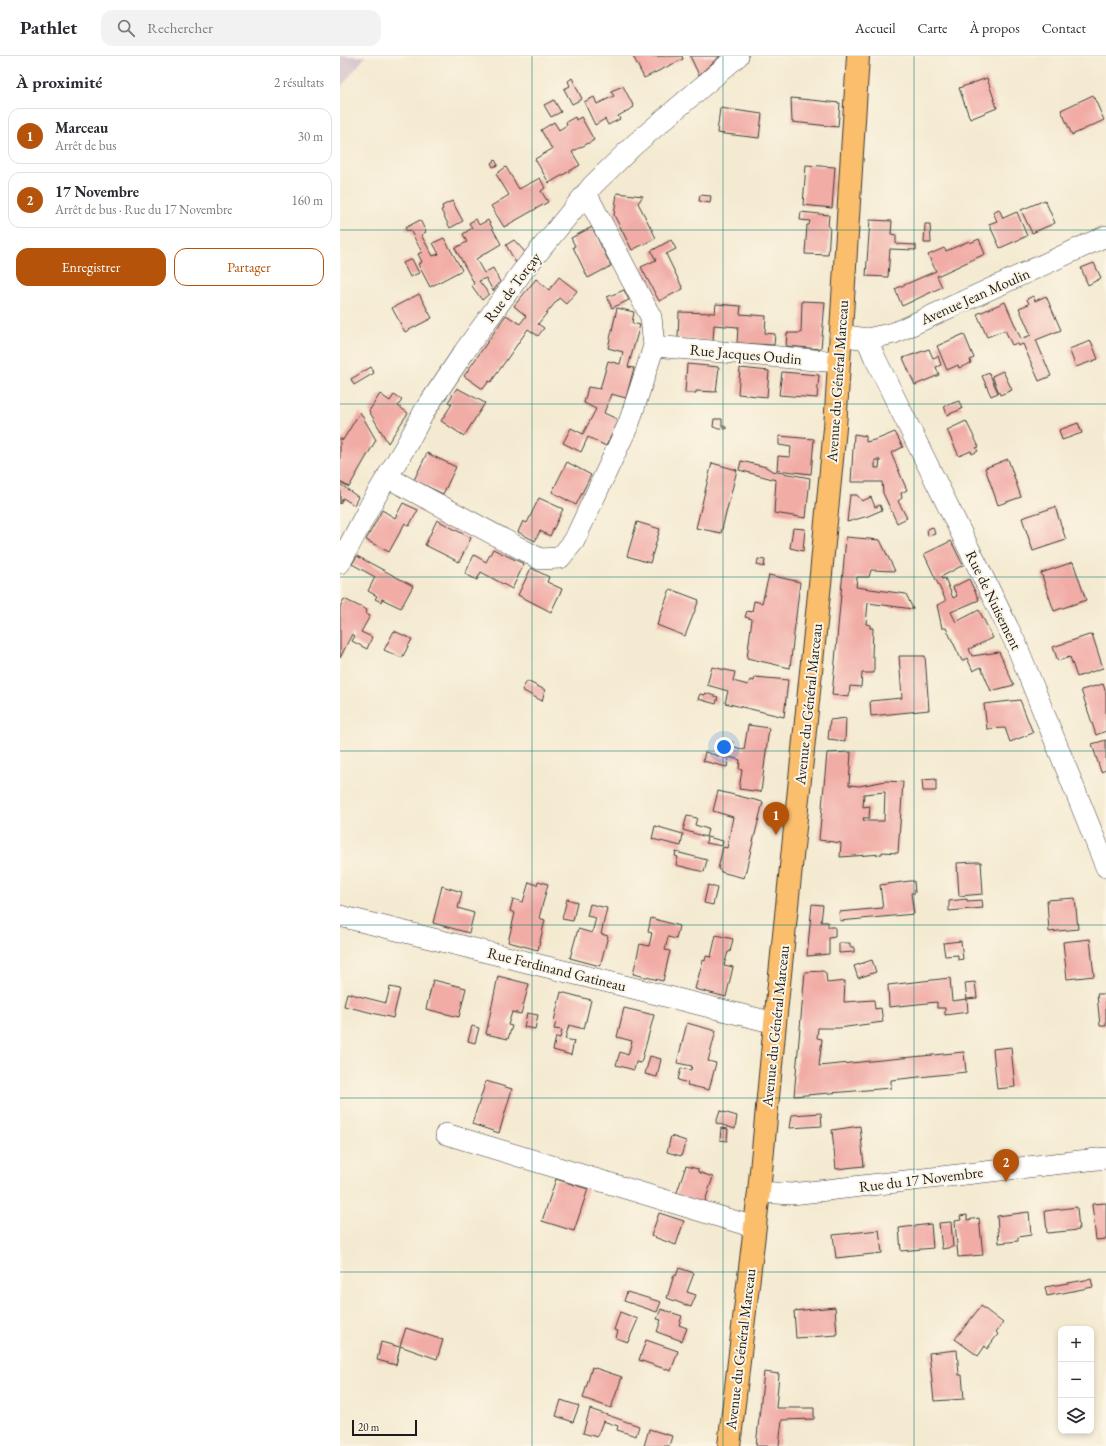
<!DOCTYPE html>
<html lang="fr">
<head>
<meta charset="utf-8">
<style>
  body { margin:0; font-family:"EB Garamond",serif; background:#f2f2f3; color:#2b2b33 }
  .controls { position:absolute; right:12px; bottom:12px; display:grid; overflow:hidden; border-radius:8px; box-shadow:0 2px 6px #0003 }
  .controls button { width:36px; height:36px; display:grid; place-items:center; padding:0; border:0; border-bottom:1px solid #e1e1e2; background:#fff; color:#2b2b33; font:20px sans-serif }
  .scale { position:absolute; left:12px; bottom:10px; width:65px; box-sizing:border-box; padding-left:4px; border:2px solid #1c1c1c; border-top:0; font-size:11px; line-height:14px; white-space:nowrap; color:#1c1c1c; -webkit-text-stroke:3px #fcf5e5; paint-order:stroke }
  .you { position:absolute; left:384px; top:691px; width:14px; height:14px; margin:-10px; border:3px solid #fff; border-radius:50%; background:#1a73e8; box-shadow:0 0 0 6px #1a73e833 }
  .badge { display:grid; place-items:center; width:26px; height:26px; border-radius:50%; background:#b45309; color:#fff; font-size:13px; font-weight:700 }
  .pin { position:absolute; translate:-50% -33px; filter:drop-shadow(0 1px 2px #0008) }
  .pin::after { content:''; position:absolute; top:21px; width:14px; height:12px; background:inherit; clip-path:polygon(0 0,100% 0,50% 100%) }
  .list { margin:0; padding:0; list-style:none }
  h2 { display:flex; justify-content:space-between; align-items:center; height:52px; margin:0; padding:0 16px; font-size:17px }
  h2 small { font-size:13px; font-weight:400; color:#7c7c81 }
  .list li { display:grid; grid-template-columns:26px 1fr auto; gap:12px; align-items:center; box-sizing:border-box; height:56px; margin:0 8px 8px; padding:0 8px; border:1px solid #e1e1e2; border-radius:12px }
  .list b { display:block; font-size:15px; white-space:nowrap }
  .list p { margin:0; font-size:13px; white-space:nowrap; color:#7c7c81 }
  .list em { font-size:13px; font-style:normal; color:#7c7c81 }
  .actions { display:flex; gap:8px; padding:12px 16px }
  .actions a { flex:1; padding:9px 0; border:1px solid #b45309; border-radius:12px; text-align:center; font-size:14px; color:#b45309 }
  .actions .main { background:#b45309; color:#fff }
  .icon { flex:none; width:22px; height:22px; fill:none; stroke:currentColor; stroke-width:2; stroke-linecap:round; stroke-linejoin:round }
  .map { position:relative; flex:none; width:766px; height:1390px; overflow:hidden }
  header { display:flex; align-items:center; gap:24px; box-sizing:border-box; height:56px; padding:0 20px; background:#fff; border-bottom:1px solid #e1e1e2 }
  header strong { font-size:19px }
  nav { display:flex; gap:22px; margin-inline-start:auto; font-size:14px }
  .search { width:280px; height:36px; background:#f2f2f3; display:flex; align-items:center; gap:10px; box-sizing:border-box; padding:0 14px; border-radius:12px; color:#7c7c81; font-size:15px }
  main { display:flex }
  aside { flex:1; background:#fff }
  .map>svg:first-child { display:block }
  .industrial { fill:#d1bdca }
  .building { fill:#f1aca6; fill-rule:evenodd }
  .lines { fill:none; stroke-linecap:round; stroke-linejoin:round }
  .minor-casing { stroke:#3c3b37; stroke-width:22 }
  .major-casing { stroke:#3c3b37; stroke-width:24 }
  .minor { stroke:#fff; stroke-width:21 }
  .major { stroke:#fabe6d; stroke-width:22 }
  .grid { fill:none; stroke:#0f766e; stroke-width:1; stroke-opacity:0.55 }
  .labels { text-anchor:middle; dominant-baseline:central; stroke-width:4; stroke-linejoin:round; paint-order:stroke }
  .street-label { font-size:15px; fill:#1c1c1c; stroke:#fcf5e5 }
</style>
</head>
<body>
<header>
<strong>Pathlet</strong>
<div class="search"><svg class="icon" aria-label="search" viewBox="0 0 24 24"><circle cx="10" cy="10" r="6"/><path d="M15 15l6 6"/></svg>Rechercher</div>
<nav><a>Accueil</a><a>Carte</a><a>À propos</a><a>Contact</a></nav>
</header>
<main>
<aside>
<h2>À proximité<small>2 résultats</small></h2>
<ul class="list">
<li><span class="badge">1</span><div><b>Marceau</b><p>Arrêt de bus</p></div><em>30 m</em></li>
<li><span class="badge">2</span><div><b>17 Novembre</b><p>Arrêt de bus · Rue du 17 Novembre</p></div><em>160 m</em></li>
</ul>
<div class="actions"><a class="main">Enregistrer</a><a>Partager</a></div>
</aside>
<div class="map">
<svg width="766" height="1390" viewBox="0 0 766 1390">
  <rect width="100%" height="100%" fill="#fcf5e5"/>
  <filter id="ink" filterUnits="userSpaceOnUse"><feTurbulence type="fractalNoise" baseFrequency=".025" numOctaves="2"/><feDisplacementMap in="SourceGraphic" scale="8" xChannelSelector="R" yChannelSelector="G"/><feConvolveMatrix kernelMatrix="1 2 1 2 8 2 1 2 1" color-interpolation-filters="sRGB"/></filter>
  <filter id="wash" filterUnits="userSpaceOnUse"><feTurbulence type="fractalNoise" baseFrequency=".012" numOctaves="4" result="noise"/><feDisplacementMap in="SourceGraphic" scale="16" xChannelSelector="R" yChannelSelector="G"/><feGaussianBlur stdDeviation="0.9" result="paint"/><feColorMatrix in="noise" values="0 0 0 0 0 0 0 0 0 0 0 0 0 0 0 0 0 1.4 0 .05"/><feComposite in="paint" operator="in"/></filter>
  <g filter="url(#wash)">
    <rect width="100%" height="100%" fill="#f4ead1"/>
    <path class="industrial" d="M0 0H26L0 32Z"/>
    <g id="blocks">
      <path class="building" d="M293 0H342L343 3 304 22Z
        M350 0H380L359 19Z
        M232 22 242 43 232 48 224 33 230 30 228 25Z
        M647 22 657 52 630 63 619 32Z
        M283 30 294 51 278 60 280 63 268 69 265 63 255 69 244 46 254 41 257 48 274 40 271 35Z
        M753 39 764 64 732 79 721 54Z
        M451 42 500 47 498 71 452 66Z
        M214 44 221 56 211 61 204 49Z
        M380 52 422 58 419 82 377 77Z
        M235 61 236 64 241 61 254 84 232 96 240 109 209 127 195 103 212 93 201 74 214 66 219 74 227 69 226 66Z
        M155 104 158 109 153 111 151 107Z
        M466 109 495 111 492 152 463 149Z
        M166 111 179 133 200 122 205 132 201 135 208 146 164 171 151 150 169 139 156 118Z
        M277 137 303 140 298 147 316 182 292 194 274 159Z
        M360 139 371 140 370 147 359 145Z
        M705 144 715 167 692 177 681 154Z
        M112 145 123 165 110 172 101 154 103 153 102 150Z
        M659 153 663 162 677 156 687 180 660 192 649 168 657 165 653 156Z
        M461 156 489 159 488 171H490L488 199 465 198 467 169H469L470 165 460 164Z
        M136 163 139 169 148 164 161 188 136 203 144 217 153 212 160 226 153 235 146 222 139 225 149 238 142 244 132 230 134 227 115 192 127 186 123 178 132 172 129 167Z
        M80 164 86 176 81 179 93 200 99 198 93 187 104 182 122 214 90 231 78 208 82 206 78 198 82 196 70 174 67 175 65 172Z
        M530 164 552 165 551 178 556 179V188L576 189V194L550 193 548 221 526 220Z
        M585 168H590L591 187H584Z
        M252 171 271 210 248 222 233 191 235 190 231 182Z
        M639 183 645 198 597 220 602 231 562 250 555 233 596 215 588 199 604 192 606 195 629 185 630 187Z
        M174 184 185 196 176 207 166 189Z
        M331 184 336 193 326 198 343 233 319 245 301 211 316 204 311 195Z
        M72 203 79 217 70 221 63 207Z
        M754 207 761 222 748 229 741 212Z
        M219 221 237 235 226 248 219 242 198 268 204 272 198 280 188 273 151 326 149 325 143 333 124 320 166 259 180 268 186 260 174 250 196 223 209 234Z
        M284 234 289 244 272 252 267 241Z
        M79 238 92 262 65 276 52 252Z
        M693 240 695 245 706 240 721 274 696 284 711 320 699 325 683 288 678 290 677 287 672 289 665 274 647 281 637 258 665 246 681 283 691 279 679 252 689 248 687 243Z
        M462 245 485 246 481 293 446 290 447 277H461Z
        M376 248 401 250 400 258 426 260 425 277 435 278 434 289 397 287 398 271 374 269 373 285 338 283 339 256 375 257Z
        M277 252 294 256 292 267 300 269 288 311 294 312 286 342 271 338 264 357 279 364 266 390 248 381 241 396 223 387 231 372 243 378 256 353 244 347 248 331 260 333 268 305 280 308 283 296 268 292Z
        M624 278 634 302 630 304 631 307 619 312 618 309 607 314 597 290Z
        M751 285 758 303 736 311 729 293Z
        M589 293 593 302 598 300 601 309 596 311 599 319 575 329 563 302Z
        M347 308 379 311 376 336 356 335V337H345Z
        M31 311 34 317 14 329 11 323Z
        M400 312 429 315 427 341 398 338Z
        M663 315 672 334 660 339 652 320Z
        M442 316 479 319 477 342 439 339Z
        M649 317 658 337 651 340 642 320Z
        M117 332 145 347 124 380 101 365 112 348 108 346Z
        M40 338 50 345 54 339 62 344 58 350 68 357 48 387 29 355Z
        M619 345 622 353 607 359 604 350Z
        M20 356 36 384 9 431 0 426V382L3 384Z
        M374 363H382V370L386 371V373L373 371Z
        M626 365 639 391 636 392 638 395 632 398 631 395 619 400 607 374Z
        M738 367 742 377 722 384 719 374Z
        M555 376 563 391 551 397 567 434 561 437 562 442 558 445 567 462 557 467 543 437 542 426H511L514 378 526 380V386L538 383ZM535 404H540L539 412H535Z
        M439 380 474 383 471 418 437 414 438 400 450 401 451 391 439 389Z
        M87 397 116 411 103 438 74 424Z
        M668 403 681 441 658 449 645 412Z
        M401 405 426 411 432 415 470 422 466 462 434 457 436 424 399 414Z
        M227 406 251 419 236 449 212 436Z
        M372 407 397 414 381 477 356 472Z
        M0 428 18 441 14 449 3 442 0 448Z
        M510 439H517L522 445 531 441 535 451 540 449 542 454 528 460 507 466Z
        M199 442 223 453 210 480 200 475 195 485 178 476 183 465 187 467Z
        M63 447 78 454 69 470 65 467 49 496 26 484 42 454 55 462Z
        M715 451 726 484 693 495 682 462Z
        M97 464 131 482 119 506 85 489Z
        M297 466 320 473 310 507 287 500Z
        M593 471 595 478 588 480 587 473Z
        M453 472 465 473 463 495 450 492Z
        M506 481 540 484 555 515 531 514 529 521H517L516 531 566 538 573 553 528 547 526 568 530 569V572H533L532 600H534V617H522L521 631 510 630 509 641 492 639Z
        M611 485 623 509 601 521 602 523 605 522 613 542 617 540 613 531 629 523 639 544 611 556 616 566 639 554 653 582 629 593 632 600 659 596 674 629 651 635 641 611 633 615 627 602 622 605 606 572H602L597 549 606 545 584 498Z
        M153 493 184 508 172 533 141 516 137 524 125 518 134 499 146 506Z
        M17 500 73 530 61 552 42 543 41 546 35 543 37 540 28 535 35 521 12 508Z
        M418 503 425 504 424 511 417 509Z
        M733 506 746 544 714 555 701 517Z
        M191 512 209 521 207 526 222 533 211 556 178 539Z
        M429 519 460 526 450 612 407 602 412 563 405 561 407 555 412 556 414 545 422 547Z
        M330 533 359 544 345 580 317 569Z
        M4 543 27 554 26 558 30 560 21 576 32 581 27 593 12 585 15 580 12 578 0 602V551Z
        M54 575 72 583 62 602 44 594Z
        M752 578 763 612 737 621 730 601 718 605 713 591Z
        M559 600H585L589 654 531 660 530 645 562 642Z
        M372 611 395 616 393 625 408 629 410 624 414 625 415 621 448 624 444 661 385 647 388 635 367 629Z
        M187 625 205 634 202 645 182 634Z
        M763 628 766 637V675L756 679 741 634Z
        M365 637 378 641 376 648 358 643 360 638 365 639Z
        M680 644 693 677 670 686 665 672 647 673 644 648Z
        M506 662 505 685 488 683 490 664Z
        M408 669 429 672 421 736 399 733 402 714 399 713 400 704 378 698 382 683 393 686 392 690 404 694Z
        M766 684V714L761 716 752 688Z
        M365 696 389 703 387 711 363 705Z
        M511 696 509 729 519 730 546 725 563 726 558 797 542 796V798L500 801 501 787 479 784 487 697ZM545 736 544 765H524L523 762H529L530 750 523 751 524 738Z
        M596 723V735H583L582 724Z
        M378 735 423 746 404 822 381 816V815L378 813 383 791 387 792 393 761 373 755Z
        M347 760 357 762 355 769 368 773 366 781 343 774Z
        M315 770 343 778 341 790 312 783Z
        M367 781 383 785 382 790 366 787Z
        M336 796 367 804 364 816 336 809 338 801 335 800Z
        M636 806H641L643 838 619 840 617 807Z
        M198 825 208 828 199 862 205 864 198 894 168 886 175 857 170 855 173 843 183 846 189 826 197 829Z
        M570 825H574L575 837H571L574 858 500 865 499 856 543 852 540 829Z
        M368 829 377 832 373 849 364 847Z
        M102 830 122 836 118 852 134 857 129 877 93 867Z
        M735 842 738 873 709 876 707 844Z
        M227 843 237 846 233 865 222 863Z
        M627 843V845L642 844 643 852 609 855V845Z
        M250 848 267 852 261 878 268 880 260 910 230 902 238 873 252 877 256 862 247 860Z
        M472 848 483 849 481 866H488V871H495V881L489 882V898L467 900Z
        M311 862 339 870 336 883 328 881 325 894 330 895 323 925 293 918 300 888 309 890 312 877 308 876Z
        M376 879 393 883 390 896H388L384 909 393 911 386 941 355 933 363 904 365 905 366 900 371 901Z
        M750 883 754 920 727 923 723 886Z
        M621 885 623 903 618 904V899L605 900 603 887Z
        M499 887H510V891H514V896L499 897Z
        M532 904 536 916 518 922 514 910Z
        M483 915 486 917 487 927 505 925 504 946 534 944 535 953 541 952 543 966 499 972H478L477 982 482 983 479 1010 624 996 626 1016 551 1024V1032L454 1040 465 916Z
        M158 920 189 928 181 958 172 956 168 969 172 970 168 983 146 978Z
        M610 922 612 945 627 943 625 927 635 926 637 942 627 943 628 956 605 959V952H597V946L549 951 548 929Z
        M93 924 126 932 119 961 86 953Z
        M50 931 60 933 53 962 4 950 7 937 46 947Z
        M221 936 251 944 244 973 229 969 225 983 234 985 231 999 213 994 216 981 220 982 222 974 214 973 216 966 214 965Z
        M757 938H766V970H760Z
        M284 952 314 959 301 1007 296 1006 294 1014 276 1009 280 996 288 999 292 985 277 981Z
        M187 957 198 959 195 973 184 971Z
        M347 967 376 975 368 1005 376 1007 369 1034 347 1029 348 1027 338 1024 341 1012 351 1014 352 1010 337 1007Z
        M132 970 139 972 135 987 128 985Z
        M671 991 675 1031 657 1033 653 993Z
        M310 1000 321 1003 317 1021 305 1018Z
        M146 1025 172 1033 159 1077 132 1068Z
        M380 1055 397 1060 395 1073 376 1067Z
        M481 1057 482 1070 450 1072 452 1059Z
        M520 1070 524 1110 496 1113 492 1074Z
        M381 1072 388 1073 387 1085 380 1084Z
        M331 1080 346 1085 341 1100 327 1096Z
        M346 1110 358 1113V1116L373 1121 364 1148 336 1139Z
        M216 1123 248 1133 234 1175 202 1165Z
        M766 1147V1183L756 1184 752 1148Z
        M737 1151 739 1174 707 1177 705 1155Z
        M689 1156 691 1179 678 1181V1185L659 1187 657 1160Z
        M319 1157 344 1165 336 1189 311 1180Z
        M627 1159V1164L639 1162 643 1199 618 1201 615 1165 621 1164 620 1160Z
        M611 1166 613 1191 602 1193 599 1167Z
        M591 1168 593 1192 561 1195 559 1172Z
        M539 1174 542 1197 496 1202 493 1179Z
        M339 1212 354 1217 347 1236 356 1239 351 1251 327 1242 334 1219 336 1220Z
        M751 1223 753 1231 707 1240 705 1231Z
        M287 1236 321 1246 317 1256 284 1245Z
        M641 1250 663 1267 656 1276 658 1278 647 1293 645 1290 638 1300 615 1283Z
        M495 1251 497 1279 456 1282 454 1255Z
        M321 1253 342 1260 339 1269 347 1272 342 1285 317 1276 321 1264 317 1263Z
        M280 1256 298 1263 288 1286 276 1282 278 1275 274 1274Z
        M66 1272 103 1284 97 1303 60 1290Z
        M306 1284 338 1295 331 1315 299 1304Z
        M41 1286 60 1291 56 1309 37 1304Z
        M617 1294 619 1319H622L624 1343 594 1345 589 1297Z
        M252 1311 282 1321 271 1352 243 1342Z
        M424 1316 439 1318 436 1352H474V1363L442 1364 439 1390H416Z
        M221 1344 239 1350 233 1366 216 1360Z
        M250 1353 299 1370 296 1380 277 1374 278 1370 263 1365 257 1381 243 1377Z
        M309 1373 332 1380 329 1390H304Z"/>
    </g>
  </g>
  <g filter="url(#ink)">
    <use href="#blocks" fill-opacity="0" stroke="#3c3b37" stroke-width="1"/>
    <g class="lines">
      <defs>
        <path id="minor" d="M500 279 527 283 554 277 766 180
          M527 283 534 300 676 588 766 811
          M314 290 498 306
          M47 421 200 503 220 502 234 485 289 367 314 290 311 261 246 137
          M0 507 31 448 67 388 85 354 124 296 182 216 253 129 294 89 398 0
          M0 860 435 967
          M106 1078 414 1171
          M419 1136 452 1138 766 1102"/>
        <path id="major" d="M389 1390 419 1136 435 967 481 518 495 372 518 0"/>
      </defs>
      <use href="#minor" class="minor-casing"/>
      <use href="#major" class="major-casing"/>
      <use href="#minor" class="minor"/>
      <use href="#major" class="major"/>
    </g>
  </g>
  <path class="grid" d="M192 0V1390M383 0V1390M574 0V1390M0 174H766M0 348H766M0 521H766M0 695H766M0 869H766M0 1042H766M0 1216H766"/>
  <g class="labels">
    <g class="street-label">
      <text transform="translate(172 231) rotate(-53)">Rue de Torçay</text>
      <text transform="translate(635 240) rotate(-24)">Avenue Jean Moulin</text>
      <text transform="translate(406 298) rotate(5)">Rue Jacques Oudin</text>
      <text transform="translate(497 325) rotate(-86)">Avenue du Général Marceau</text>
      <text transform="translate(654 544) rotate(64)">Rue de Nuisement</text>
      <text transform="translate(468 648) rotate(-84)">Avenue du Général Marceau</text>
      <text transform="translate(217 913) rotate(14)">Rue Ferdinand Gatineau</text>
      <text transform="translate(435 970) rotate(-84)">Avenue du Général Marceau</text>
      <text transform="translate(581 1123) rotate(-7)">Rue du 17 Novembre</text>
      <text transform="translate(400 1293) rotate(-83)">Avenue du Général Marceau</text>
    </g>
  </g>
</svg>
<div class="controls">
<button>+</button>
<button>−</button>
<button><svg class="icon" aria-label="layers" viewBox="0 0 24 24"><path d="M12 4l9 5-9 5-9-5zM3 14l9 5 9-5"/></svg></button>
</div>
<div class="scale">20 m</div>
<div class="you"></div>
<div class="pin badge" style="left:436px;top:779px">1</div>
<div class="pin badge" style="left:666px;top:1126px">2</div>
</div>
</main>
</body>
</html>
